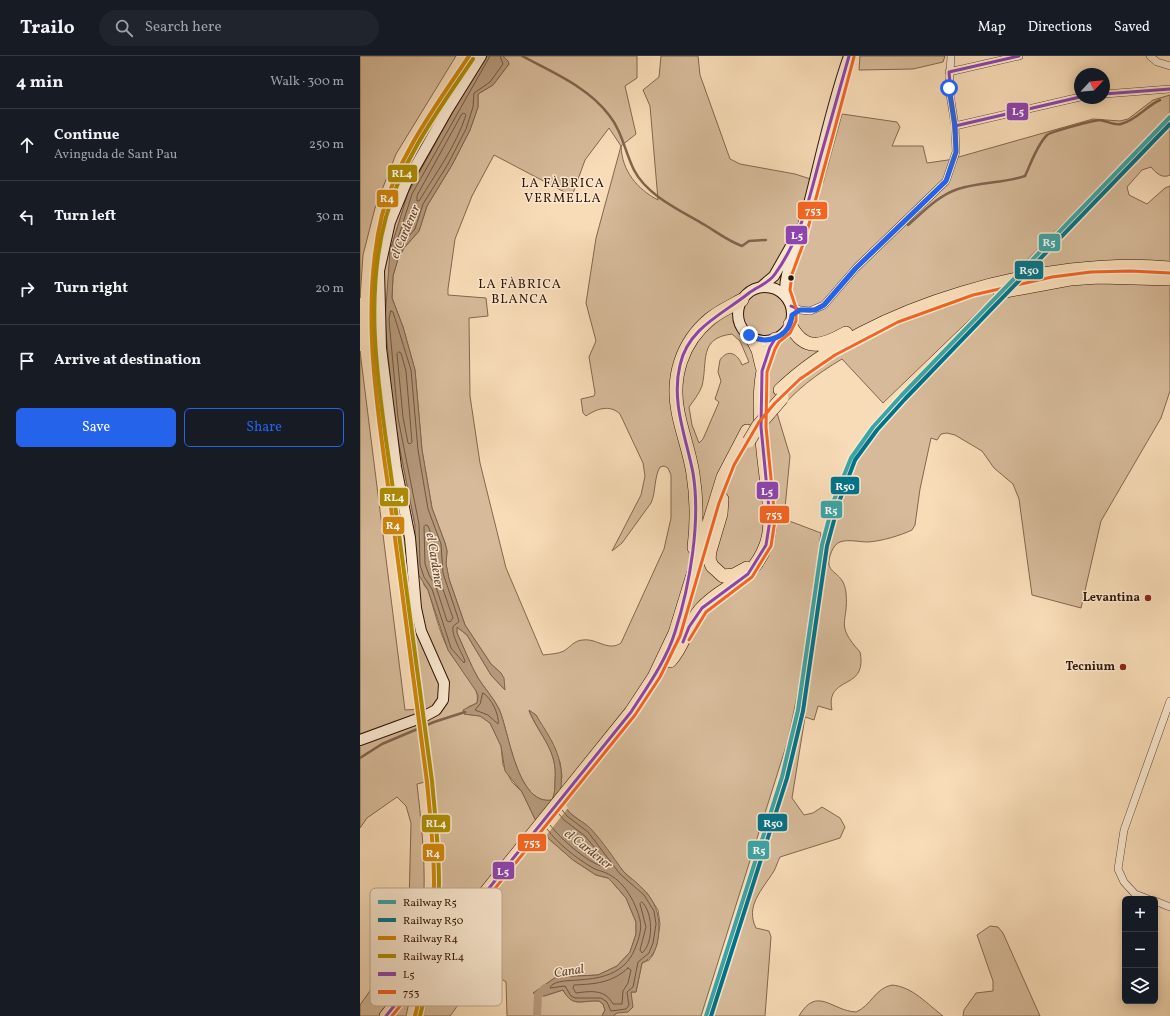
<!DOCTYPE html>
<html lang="en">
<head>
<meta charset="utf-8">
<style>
  body { margin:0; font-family:Vollkorn,serif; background:#20242c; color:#f1f3f6 }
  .controls { position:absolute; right:12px; bottom:12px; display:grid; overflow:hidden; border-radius:6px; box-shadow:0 2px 10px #0003 }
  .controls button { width:36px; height:36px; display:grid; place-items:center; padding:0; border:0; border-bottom:1px solid #363941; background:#171b24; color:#f1f3f6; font:20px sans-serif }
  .compass { position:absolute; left:714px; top:12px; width:36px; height:36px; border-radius:50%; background:#171b24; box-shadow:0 2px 10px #0003; rotate:64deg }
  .stop { position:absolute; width:12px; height:12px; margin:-9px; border:3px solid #2563eb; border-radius:50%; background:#fff }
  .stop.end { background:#2563eb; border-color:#fff; box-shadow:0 1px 4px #0008 }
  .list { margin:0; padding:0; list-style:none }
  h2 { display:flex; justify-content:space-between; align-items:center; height:52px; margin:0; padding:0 16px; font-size:17px }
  h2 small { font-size:13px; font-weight:400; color:#9ea1a6 }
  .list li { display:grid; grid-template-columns:26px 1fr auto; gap:12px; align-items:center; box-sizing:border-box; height:72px; padding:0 16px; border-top:1px solid #363941 }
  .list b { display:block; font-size:15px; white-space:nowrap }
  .list p { margin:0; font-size:13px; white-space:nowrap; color:#9ea1a6 }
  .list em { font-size:13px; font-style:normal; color:#9ea1a6 }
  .actions { display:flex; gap:8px; padding:12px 16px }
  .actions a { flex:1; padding:9px 0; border:1px solid #2563eb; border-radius:6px; text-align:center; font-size:14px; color:#2563eb }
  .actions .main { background:#2563eb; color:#fff }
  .icon { flex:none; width:22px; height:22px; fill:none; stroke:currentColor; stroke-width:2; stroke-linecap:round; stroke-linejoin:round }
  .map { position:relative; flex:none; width:810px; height:960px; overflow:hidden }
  header { display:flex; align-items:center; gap:24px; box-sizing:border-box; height:56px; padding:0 20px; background:#171b24; border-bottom:1px solid #363941 }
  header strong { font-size:19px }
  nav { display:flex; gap:22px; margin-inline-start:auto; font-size:14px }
  .search { width:280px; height:36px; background:#20242c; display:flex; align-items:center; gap:10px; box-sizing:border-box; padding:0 14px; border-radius:22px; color:#9ea1a6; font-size:15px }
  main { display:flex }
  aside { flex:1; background:#171b24 }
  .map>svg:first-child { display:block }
  .green { fill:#d6ba99; stroke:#84664e; fill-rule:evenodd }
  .water { fill:#b4987a; stroke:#80634b }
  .pier { fill:#f8dcb7 }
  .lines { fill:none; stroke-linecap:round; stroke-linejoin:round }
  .shore { stroke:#72563f; stroke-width:1 }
  .stream { stroke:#80634b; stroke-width:2.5 }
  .canal { stroke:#b4987a; stroke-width:8 }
  .street-casing { stroke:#634531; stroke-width:8 }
  .secondary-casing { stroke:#311304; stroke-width:12 }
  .highway-casing { stroke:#311304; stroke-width:14 }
  .street { stroke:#fae8d0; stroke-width:7 }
  .secondary { stroke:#fae8d0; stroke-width:10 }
  .highway { stroke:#f8dcb7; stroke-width:13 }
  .highway-bridge-casing { stroke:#311304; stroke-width:14; stroke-linecap:butt }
  .highway-bridge { stroke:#f8dcb7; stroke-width:13 }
  .bus-1-casing { stroke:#fae8d0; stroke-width:6 }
  .bus-2-casing { stroke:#fae8d0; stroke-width:6 }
  .bus-1 { stroke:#8e44ad; stroke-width:3 }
  .bus-2 { stroke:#f26522; stroke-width:3 }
  .rail-1-casing { stroke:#fae8d0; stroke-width:7 }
  .rail-2-casing { stroke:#fae8d0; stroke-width:7 }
  .rail-3-casing { stroke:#fae8d0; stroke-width:7 }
  .rail-4-casing { stroke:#fae8d0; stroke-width:7 }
  .rail-1 { stroke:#3ba5a6; stroke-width:4 }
  .rail-2 { stroke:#00738a; stroke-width:4 }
  .rail-3 { stroke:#cf860b; stroke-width:4 }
  .rail-4 { stroke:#ad8d03; stroke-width:4 }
  .route { stroke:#2563eb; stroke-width:5 }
  .bus-dot { fill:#311304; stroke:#fae8d0; stroke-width:1.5 }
  .poi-dot { fill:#8f2418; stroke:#fae8d0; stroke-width:1.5 }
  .labels { text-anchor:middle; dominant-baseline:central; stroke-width:3; stroke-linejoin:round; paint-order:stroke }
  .poi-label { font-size:12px; font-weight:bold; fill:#311304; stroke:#fae8d0; text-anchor:end }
  .neighbourhood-label { font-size:13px; letter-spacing:1px; fill:#311304; stroke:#fae8d0 }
  .water-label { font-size:13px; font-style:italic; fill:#654833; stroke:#fae8d0 }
  .key { fill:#fae8d0; stroke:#bea893; stroke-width:1 }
  .key-label { font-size:11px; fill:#311304 }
  .line-badge { stroke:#fae8d0; stroke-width:1.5 }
  .badge-label { font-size:11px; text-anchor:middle; font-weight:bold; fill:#fff }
</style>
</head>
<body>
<header>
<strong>Trailo</strong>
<div class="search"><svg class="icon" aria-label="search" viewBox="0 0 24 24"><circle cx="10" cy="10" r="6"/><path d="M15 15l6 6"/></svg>Search here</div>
<nav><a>Map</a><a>Directions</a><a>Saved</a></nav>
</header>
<main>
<aside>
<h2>4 min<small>Walk · 300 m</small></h2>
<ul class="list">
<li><svg class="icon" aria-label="ahead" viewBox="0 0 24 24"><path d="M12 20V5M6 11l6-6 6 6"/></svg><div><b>Continue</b><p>Avinguda de Sant Pau</p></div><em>250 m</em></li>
<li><svg class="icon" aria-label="left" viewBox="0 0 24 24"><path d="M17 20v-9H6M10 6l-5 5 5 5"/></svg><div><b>Turn left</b></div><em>30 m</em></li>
<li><svg class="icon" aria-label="right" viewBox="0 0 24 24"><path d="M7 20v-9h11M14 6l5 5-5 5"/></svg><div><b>Turn right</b></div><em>20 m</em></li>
<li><svg class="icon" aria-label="arrive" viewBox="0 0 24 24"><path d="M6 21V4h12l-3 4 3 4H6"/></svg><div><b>Arrive at destination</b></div></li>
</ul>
<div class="actions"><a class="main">Save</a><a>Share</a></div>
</aside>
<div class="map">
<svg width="810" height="960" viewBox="0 0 810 960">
  <rect width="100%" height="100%" fill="#f8dcb7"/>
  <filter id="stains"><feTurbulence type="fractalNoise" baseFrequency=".005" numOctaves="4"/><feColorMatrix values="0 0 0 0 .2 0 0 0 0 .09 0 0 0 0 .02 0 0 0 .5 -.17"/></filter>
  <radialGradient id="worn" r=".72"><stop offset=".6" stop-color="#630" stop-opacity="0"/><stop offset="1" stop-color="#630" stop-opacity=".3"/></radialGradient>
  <path class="green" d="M0 0H96L36 98 15 152 3 199 0 242Z
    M116 0H127L101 41 48 137 30 195 34 363 55 469 64 529 68 534C74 553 79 575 88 593 96 610 121 627 117 647L108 651 104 658 120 660 130 667 141 690 143 709 152 726 162 736 175 763 189 783 213 804 236 819 248 822 253 827 266 842 276 866V878L270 896 257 910 238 919 196 921 174 937 184 940 203 934C213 952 221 944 239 945L243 948 245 954 242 960H147L146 926 135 919C112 920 102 945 90 960H63L67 946 70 899 77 838 76 774 69 725 57 728C61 764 65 800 64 835 64 878 55 919 46 960H0V949L34 901 45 877 49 848 51 767 46 750 37 741 7 762 0 772V295L45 654 61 653 45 519 23 364 15 269V225L27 156 54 98Z
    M143 0H277V22L265 30 276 78 261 90C262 115 277 133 298 144L290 50 283 34 299 21 301 0H338L340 19 370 103 380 108 435 118 463 127 482 58 537 66 540 71 532 90H563L567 107 588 104 733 63 760 65 768 63 793 44 810 39V58L662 209 677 207 810 67V119C802 123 796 117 791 111L782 114 767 131 769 139 787 148 805 132 810 130V335L801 362 741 465 721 552 672 539 659 443 653 428 634 412 622 395 595 379 587 377 581 378 577 384 571 382 560 433 555 469 552 474C539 480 522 485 508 486 499 486 488 483 480 486 473 488 468 502 469 509 472 519 484 518 486 537 489 568 474 567 500 596 501 601 502 609 499 615 493 630 466 626 472 654L458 650 454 664 445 661 432 742 444 759 453 757 462 751 480 762 485 771 480 782 420 801C418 805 416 811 414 815 402 834 385 850 396 872L409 875 411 881 405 960H349L422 737 435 686 461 535 469 475 476 445 499 397 530 356 592 291 643 241 631 243 523 347 482 303C457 318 435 334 417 357L430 400 424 463 461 477 438 635 428 684 341 960H253L257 957 271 936H276L282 907 289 904 293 899 297 888 300 868 298 854 287 837 263 815 226 769 210 757 205 751 200 733 202 720 200 706 176 659 169 655C180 681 198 694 195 725 195 732 195 737 192 744 157 750 149 675 139 653 133 641 125 633 118 622 110 608 104 592 97 577V571L107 579 131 619 144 633 141 617 131 608 105 569 89 523 86 508 87 495 85 487 72 452 62 394 55 314 43 271 32 242 33 220 38 203 44 192 59 175 67 150 92 109 110 74 118 51V38L133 29 149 8ZM249 72 261 90 236 182 226 247 236 285 229 301 235 337 234 340 221 343 223 357 226 360C236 353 250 348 260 358L283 407 285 420 281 439 252 495 262 487 291 447C296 436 294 421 300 411L304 410 308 412 311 419V462L304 493 261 587C248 596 237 582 223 584 215 584 210 591 204 595 198 598 190 598 183 599L146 512 120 407 110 340 109 262 128 260 126 242 88 239V233L95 183 112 140 134 99 212 140 225 104ZM372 278 380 285 389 306 382 309C378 298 368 292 360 304L358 316 361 325 355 343 359 346 343 383 339 387 332 369 329 351C334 344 339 338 342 330 348 306 338 282 372 278Z
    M500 0H585L583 6 553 13 499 14Z
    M630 870 638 871 643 877 680 960H603L604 954 616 937 633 935V925L617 879Z
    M532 929C553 931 567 948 583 960H439C457 929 472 955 496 956 511 950 515 932 532 929Z"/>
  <path class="water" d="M127 0H143L148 5 149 8 133 29 118 38V51L110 74 92 109 67 150 59 175 44 192 38 203 33 220 32 242 43 271 55 314 62 394 72 452 85 487 87 495 86 508 89 523 105 569 131 608 141 617 144 622 145 634 131 619 107 579 97 571V577C104 592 110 608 118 622 125 633 133 641 139 653 149 675 157 750 192 744 195 737 195 732 195 725 198 694 180 681 169 654L176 659C185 674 197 690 200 708 204 722 197 740 206 752 212 762 224 765 232 774 243 786 253 801 263 815 268 821 276 825 281 831 297 846 301 862 298 883 296 895 292 902 282 907L276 936H271L273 951 268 956 257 957 253 960H242L245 954 243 948 239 945C221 944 213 952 203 934L184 940 173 937 196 921 238 919 257 910 270 896 276 878V866L266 842 253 827 248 822 236 819 213 804 189 783 175 763 162 736 145 715 141 690 130 667 120 660 104 658 103 654 117 647 118 640 116 635 88 594 68 534 58 518 55 496V469L34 363 25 264 30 195 48 137 101 41Z"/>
  <path class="pier" d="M204 745 208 752 185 781 176 768Z"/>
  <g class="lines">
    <path class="shore" d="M130 0 52 138 35 192 36 195 55 173 63 148 88 108 106 73 113 51 114 37 130 26 143 8 140 0
      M102 58 104 57 106 59C96 90 76 117 59 145H57V140Z
      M31 255 33 256 51 314 58 394 68 453 81 488 83 517 99 565C98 568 94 568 93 571 91 579 102 597 105 605L104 607 91 592 72 533 64 521 60 509 59 468 38 362 29 264Z
      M39 296 41 297 46 315 52 386 50 388 48 387 43 361 37 298Z
      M66 469 68 470 76 490 78 519 93 562 90 566 87 565 76 531 69 519 65 508 64 471Z
      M123 637C131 641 140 660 138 668L128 659 115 654 120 648Z
      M190 769C199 781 232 812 248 811V808L225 780 204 764 199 758
      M187 773C198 788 216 802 233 812 238 815 244 815 250 819 265 827 276 847 280 864 282 873 279 882 276 890 259 939 196 915 190 932L205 930 211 940 215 942H241L247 946 251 955 266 953 269 949 267 936 273 931 278 906 289 897 293 887 296 868 294 855 284 839 260 818 228 776 207 760 202 754
      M282 846C293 856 294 887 282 897L280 894 286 871 280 848Z
      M268 912 271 914 268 927 263 935 262 948H253C245 933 231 935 216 937L213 932 214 929C235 928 252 927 268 912Z"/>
    <path class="stream" d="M162 0C192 16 228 31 249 59 262 75 265 96 274 114 287 140 322 155 345 169 358 177 368 185 382 190L389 185 406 184
      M548 169C563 156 579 139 598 133 620 126 644 127 665 120 671 107 677 89 687 79 690 76 735 64 740 64 747 65 755 70 761 68 777 64 786 50 800 44
      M0 702 22 688 74 666 105 656"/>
    <path class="canal" d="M177 960 178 939 185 932"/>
    <defs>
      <path id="street" d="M790 0 797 6 810 10
        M589 16 659 0
        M744 38 810 33
        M595 70 720 41
        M431 250 440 254 450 255 464 249 496 212 586 125 596 96 595 70 589 32 591 0
        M788 843 775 838 764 826 758 813 764 774 810 645
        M795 845 810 851"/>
      <path id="secondary" d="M401 231 414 220 431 190
        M378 258a27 27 0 1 1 54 0a27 27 0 1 1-54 0Z
        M426 241C422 220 434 202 440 182 457 122 468 59 489 0
        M0 684 63 661 76 654 83 644 84 627 61 575 56 552 50 482 36 411 21 292 19 215 30 166 46 127 88 53 121 0"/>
      <path id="highway" d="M640 236 710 223 739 221 810 223
        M430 268C444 297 463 290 486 277
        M391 280 398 294 402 311
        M420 334C508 249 690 200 810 212
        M362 443 361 458 350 495 349 503 352 510 363 520 374 519 387 512
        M334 492C337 467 337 443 333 418 330 397 322 377 318 356 311 321 322 286 350 263 360 255 371 250 382 244
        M310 605C324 590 327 569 340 554 363 527 391 529 406 489 413 469 409 448 407 428 402 387 391 319 415 283
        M26 960 271 656 294 621 315 577 363 421 387 375"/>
    </defs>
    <use href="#street" class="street-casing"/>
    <use href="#secondary" class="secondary-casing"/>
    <use href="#highway" class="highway-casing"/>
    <use href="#street" class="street"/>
    <use href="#secondary" class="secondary"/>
    <use href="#highway" class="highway"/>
    <defs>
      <path id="highway-bridge" d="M389 385 398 370 422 342"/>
    </defs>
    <use href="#highway-bridge" class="highway-bridge-casing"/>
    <use href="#highway-bridge" class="highway-bridge"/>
    <defs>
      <path id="bus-1" d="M744 38 810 33
        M595 70 720 41
        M431 250 440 254 450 255 464 249 496 212 586 125 596 96 589 16 659 0
        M323 586 329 571 342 552 388 518 406 489 410 464 401 371 402 315 410 291 415 283 426 274 432 259
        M26 960 271 656C287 631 306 605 315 576 330 529 341 465 333 417 326 381 311 346 320 309 328 272 363 258 389 237 398 230 408 228 415 218 439 185 449 145 459 106 469 71 479 35 489 0"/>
      <path id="bus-2" d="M329 584 346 556 392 521 411 490 415 464 406 371 407 316 415 293 419 286 430 277 436 265V252L430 234 432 218 445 183 494 1
        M32 960 275 659 300 621 320 580 359 447 374 409 399 366 415 347 440 323 475 299 538 266 613 239 692 221 731 216 771 215 810 217"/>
    </defs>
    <use href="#bus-1" class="bus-1-casing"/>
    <use href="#bus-2" class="bus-2-casing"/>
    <use href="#bus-1" class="bus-1"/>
    <use href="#bus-2" class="bus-2"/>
    <defs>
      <path id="rail-1" d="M346 960 422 721 438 654 462 489 474 444 491 402 513 371 541 340 810 61"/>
      <path id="rail-2" d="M351 960 427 722 443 655 467 490 479 446 495 404 517 374 545 343 810 68"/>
      <path id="rail-3" d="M55 960C66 917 73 872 74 827 74 793 70 759 67 726 55 632 42 538 30 444 17 351 0 252 22 159 38 100 76 50 109 0"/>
      <path id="rail-4" d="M60 960C71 917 79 871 79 826 79 793 75 759 72 725 59 631 47 536 34 441 22 349 1 252 26 161 42 103 80 52 113 3"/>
    </defs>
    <use href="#rail-1" class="rail-1-casing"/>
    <use href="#rail-2" class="rail-2-casing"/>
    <use href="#rail-3" class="rail-3-casing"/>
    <use href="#rail-4" class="rail-4-casing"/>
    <use href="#rail-1" class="rail-1"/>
    <use href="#rail-2" class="rail-2"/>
    <use href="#rail-3" class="rail-3"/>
    <use href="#rail-4" class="rail-4"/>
  </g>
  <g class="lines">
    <path class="route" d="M389 279C407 290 430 281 432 259L440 254H455L464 249 496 212 586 125 596 96 595 70 589 32"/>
  </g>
  <circle class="bus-dot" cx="431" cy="222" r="3.5"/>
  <g class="poi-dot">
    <circle cx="788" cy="542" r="4"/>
    <circle cx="763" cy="611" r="4"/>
  </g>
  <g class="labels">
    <g class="poi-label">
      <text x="780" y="542">Levantina</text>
      <text x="755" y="611">Tecnium</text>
    </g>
    <g class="neighbourhood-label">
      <text x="203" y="128">LA FÀBRICA<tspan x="203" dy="15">VERMELLA</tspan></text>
      <text x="160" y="229">LA FÀBRICA<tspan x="160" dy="15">BLANCA</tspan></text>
    </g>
    <g class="water-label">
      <text transform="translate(46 176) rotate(-67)">el Cardener</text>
      <text transform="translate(74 505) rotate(81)">el Cardener</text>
      <text transform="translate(228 794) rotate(38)">el Cardener</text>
      <text transform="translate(209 916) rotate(-9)">Canal</text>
    </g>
  </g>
  <rect x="10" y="832" width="132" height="118" rx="6" class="key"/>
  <rect x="18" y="844" width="18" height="4" fill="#3ba5a6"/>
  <rect x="18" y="862" width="18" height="4" fill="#00738a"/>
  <rect x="18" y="880" width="18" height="4" fill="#cf860b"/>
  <rect x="18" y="898" width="18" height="4" fill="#ad8d03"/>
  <rect x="18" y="916" width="18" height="4" fill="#8e44ad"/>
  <rect x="18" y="934" width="18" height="4" fill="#f26522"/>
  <g class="key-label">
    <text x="43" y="850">Railway R5</text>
    <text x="43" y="868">Railway R50</text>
    <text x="43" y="886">Railway R4</text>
    <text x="43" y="904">Railway RL4</text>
    <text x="43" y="922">L5</text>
    <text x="43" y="940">753</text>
  </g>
  <g class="line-badge">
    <rect x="646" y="46" width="23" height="19" rx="4" fill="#8e44ad"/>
    <rect x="27" y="108" width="31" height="19" rx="4" fill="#ad8d03"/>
    <rect x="16" y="133" width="23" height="19" rx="4" fill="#cf860b"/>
    <rect x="437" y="145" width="31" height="19" rx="4" fill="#f26522"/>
    <rect x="425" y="169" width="23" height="20" rx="4" fill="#8e44ad"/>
    <rect x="678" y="177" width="23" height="19" rx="4" fill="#3ba5a6"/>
    <rect x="654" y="204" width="30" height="20" rx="4" fill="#00738a"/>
    <rect x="470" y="420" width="30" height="19" rx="4" fill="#00738a"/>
    <rect x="396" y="425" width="23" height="19" rx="4" fill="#8e44ad"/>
    <rect x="19" y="431" width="30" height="20" rx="4" fill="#ad8d03"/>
    <rect x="460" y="444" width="23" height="19" rx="4" fill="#3ba5a6"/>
    <rect x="399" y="449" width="31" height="19" rx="4" fill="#f26522"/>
    <rect x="22" y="460" width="23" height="19" rx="4" fill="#cf860b"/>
    <rect x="397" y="757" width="31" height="19" rx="4" fill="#00738a"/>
    <rect x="61" y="758" width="30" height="19" rx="4" fill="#ad8d03"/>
    <rect x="157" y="777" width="30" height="19" rx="4" fill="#f26522"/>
    <rect x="387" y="784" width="23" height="20" rx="4" fill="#3ba5a6"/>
    <rect x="62" y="787" width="23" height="19" rx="4" fill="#cf860b"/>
    <rect x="132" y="805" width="23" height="19" rx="4" fill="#8e44ad"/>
  </g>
  <g class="badge-label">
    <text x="658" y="59">L5</text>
    <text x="42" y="121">RL4</text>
    <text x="27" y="146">R4</text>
    <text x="453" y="158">753</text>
    <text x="437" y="183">L5</text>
    <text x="689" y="190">R5</text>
    <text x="669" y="218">R50</text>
    <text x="485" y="434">R50</text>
    <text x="407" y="439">L5</text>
    <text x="34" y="445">RL4</text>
    <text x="471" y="458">R5</text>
    <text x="414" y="462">753</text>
    <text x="33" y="473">R4</text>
    <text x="413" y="771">R50</text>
    <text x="76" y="771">RL4</text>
    <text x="172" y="790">753</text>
    <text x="399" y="798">R5</text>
    <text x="73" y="801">R4</text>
    <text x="143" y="819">L5</text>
  </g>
  <rect width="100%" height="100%" filter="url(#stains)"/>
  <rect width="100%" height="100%" fill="url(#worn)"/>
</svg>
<div class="controls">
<button>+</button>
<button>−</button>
<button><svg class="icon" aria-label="layers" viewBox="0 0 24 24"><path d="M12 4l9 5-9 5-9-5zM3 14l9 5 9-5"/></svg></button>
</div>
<svg class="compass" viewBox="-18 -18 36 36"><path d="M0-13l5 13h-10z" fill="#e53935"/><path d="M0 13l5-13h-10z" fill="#9ea1a6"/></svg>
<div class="stop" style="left:589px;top:32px"></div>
<div class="stop end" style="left:389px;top:279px"></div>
</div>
</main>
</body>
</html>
